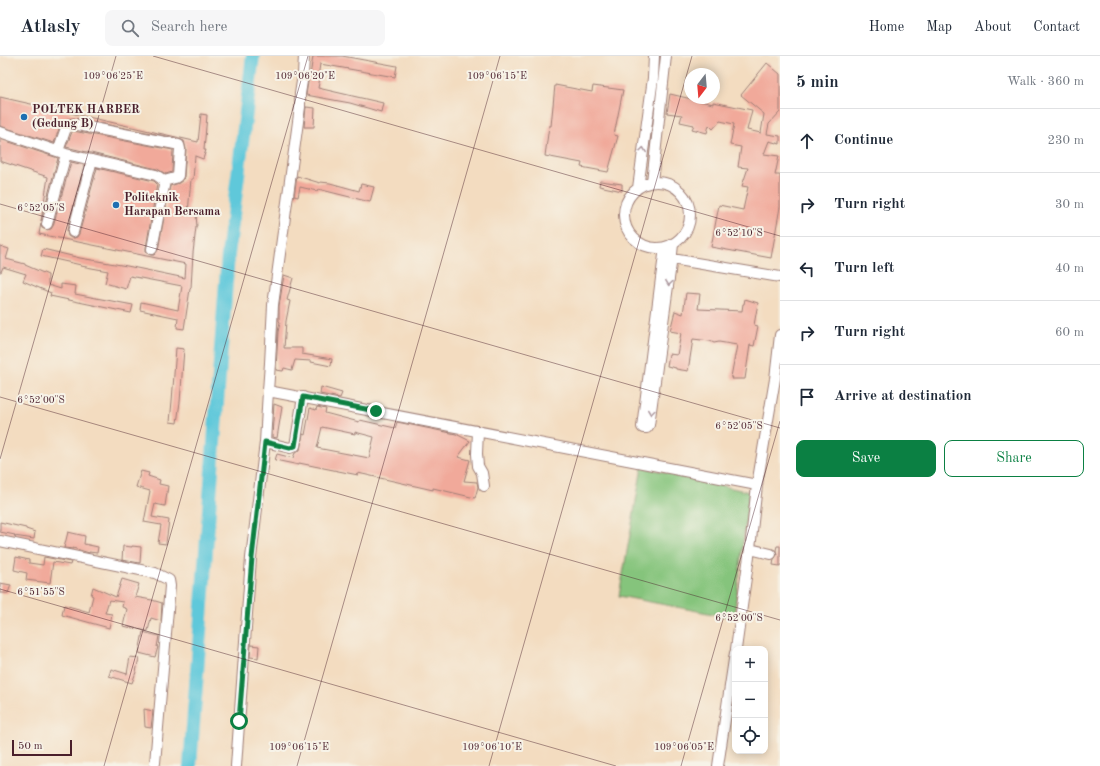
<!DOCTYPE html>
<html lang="en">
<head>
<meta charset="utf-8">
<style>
  body { margin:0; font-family:"Old Standard TT",serif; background:#f6f6f7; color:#1f2937 }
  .controls { position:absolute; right:12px; bottom:12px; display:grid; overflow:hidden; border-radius:8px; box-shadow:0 2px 10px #0003 }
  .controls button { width:36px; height:36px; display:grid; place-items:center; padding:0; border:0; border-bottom:1px solid #e0e1e3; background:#fff; color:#1f2937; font:20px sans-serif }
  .compass { position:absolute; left:684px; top:12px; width:36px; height:36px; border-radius:50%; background:#fff; box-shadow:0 2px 10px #0003; rotate:196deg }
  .scale { position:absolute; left:12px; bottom:10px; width:60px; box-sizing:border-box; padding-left:4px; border:2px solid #4a1f2b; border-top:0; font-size:11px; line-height:14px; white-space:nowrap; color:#4a1f2b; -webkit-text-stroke:3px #f7f3e8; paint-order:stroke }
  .stop { position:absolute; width:12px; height:12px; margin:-9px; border:3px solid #0b8043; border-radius:50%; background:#fff }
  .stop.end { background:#0b8043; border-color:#fff; box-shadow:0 1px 4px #0008 }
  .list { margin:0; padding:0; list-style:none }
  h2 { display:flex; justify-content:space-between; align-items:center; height:52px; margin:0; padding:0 16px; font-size:17px }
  h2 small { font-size:13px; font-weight:400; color:#747a83 }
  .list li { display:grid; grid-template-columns:26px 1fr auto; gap:12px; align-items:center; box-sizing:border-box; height:64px; padding:0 16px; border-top:1px solid #e0e1e3 }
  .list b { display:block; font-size:15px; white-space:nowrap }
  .list em { font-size:13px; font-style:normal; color:#747a83 }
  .actions { display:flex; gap:8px; padding:12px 16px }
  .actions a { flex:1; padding:9px 0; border:1px solid #0b8043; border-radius:8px; text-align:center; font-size:14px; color:#0b8043 }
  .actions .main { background:#0b8043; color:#fff }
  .icon { flex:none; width:22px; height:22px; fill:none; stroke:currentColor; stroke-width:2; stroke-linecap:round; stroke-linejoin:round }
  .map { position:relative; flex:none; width:780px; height:710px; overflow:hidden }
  header { display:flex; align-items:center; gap:24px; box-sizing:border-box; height:56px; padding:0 20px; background:#fff; border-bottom:1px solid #e0e1e3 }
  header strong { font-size:19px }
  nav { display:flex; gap:22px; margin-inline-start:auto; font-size:14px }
  .search { width:280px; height:36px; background:#f6f6f7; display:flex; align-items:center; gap:10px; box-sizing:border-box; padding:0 14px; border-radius:8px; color:#747a83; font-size:15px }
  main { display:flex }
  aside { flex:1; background:#fff }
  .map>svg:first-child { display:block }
  .built { fill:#efd0bb }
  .green { fill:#85c47c; stroke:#687254 }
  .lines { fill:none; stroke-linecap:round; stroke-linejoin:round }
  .river { stroke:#5ec8da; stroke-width:14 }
  .building { fill:#f1a99a; fill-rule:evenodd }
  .minor-casing { stroke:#9e7e76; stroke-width:12 }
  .minor { stroke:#fff; stroke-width:10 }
  .oneway { stroke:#ae9aa0 }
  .route { stroke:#0b8043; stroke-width:5 }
  .ticks { fill:none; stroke:#4a1f2b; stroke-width:1; stroke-opacity:0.45 }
  .poi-dot { fill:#1f6fb2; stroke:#f7f3e8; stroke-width:1.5 }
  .labels { text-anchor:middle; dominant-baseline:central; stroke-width:4; stroke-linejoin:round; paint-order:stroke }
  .poi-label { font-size:12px; font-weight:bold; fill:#4a1f2b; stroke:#f7f3e8; text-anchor:start }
  .ticks-label { font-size:10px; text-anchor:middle; fill:#4a1f2b; stroke:#f7f3e8; stroke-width:4; stroke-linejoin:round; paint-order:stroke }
</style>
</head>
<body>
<header>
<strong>Atlasly</strong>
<div class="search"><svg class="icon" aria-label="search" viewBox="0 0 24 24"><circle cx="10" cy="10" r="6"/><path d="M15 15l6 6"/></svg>Search here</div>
<nav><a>Home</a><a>Map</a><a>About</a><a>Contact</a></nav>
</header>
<main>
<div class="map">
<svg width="780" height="710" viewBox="0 0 780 710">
  <rect width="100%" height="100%" fill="#f7f3e8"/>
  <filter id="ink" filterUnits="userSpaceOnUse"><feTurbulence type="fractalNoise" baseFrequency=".025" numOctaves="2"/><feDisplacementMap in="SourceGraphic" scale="8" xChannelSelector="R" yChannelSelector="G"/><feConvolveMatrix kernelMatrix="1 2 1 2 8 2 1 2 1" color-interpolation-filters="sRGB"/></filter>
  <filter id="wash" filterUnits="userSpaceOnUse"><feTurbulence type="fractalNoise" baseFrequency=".012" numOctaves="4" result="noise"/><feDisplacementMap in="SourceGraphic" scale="16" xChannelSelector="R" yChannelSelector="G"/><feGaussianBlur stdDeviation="0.9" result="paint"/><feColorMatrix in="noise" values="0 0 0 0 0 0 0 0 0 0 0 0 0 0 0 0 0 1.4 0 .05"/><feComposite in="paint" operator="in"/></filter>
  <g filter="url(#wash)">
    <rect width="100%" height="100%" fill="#f3dcc0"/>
    <path class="built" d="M69 102 87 109 69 180 49 176Z"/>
    <path class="green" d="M642 411 749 436 734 562 619 540Z"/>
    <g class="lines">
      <path class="river" d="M190 710 228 199 253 0"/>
    </g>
    <g id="blocks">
      <path class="building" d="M313 0H342L397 10 395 21 320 8 318 21 320 22 318 32 383 47 381 56 350 47 306 39 309 20H310Z
        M767 7 780 18V56L769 68 767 78 780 80V88L769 85 764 98 779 100 775 119H780V151L771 202 711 191 719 149 743 154 748 131 742 130 748 112 738 111 741 91 730 89 734 68 720 65 713 73 709 69 707 77 692 73 694 69 680 66 682 59 667 57 670 38 713 48V46L752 54 747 74 761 77 764 58 741 39Z
        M555 29 592 36 593 30 623 34 614 79 618 80 608 116 581 111 582 107 545 100 549 70H551Z
        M0 41 198 86 201 58 207 59 204 94H206L203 103 195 100 193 123H191L188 157 196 158 197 171H196L193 197 191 232 190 233 184 273 177 272 178 262 140 254 141 246 178 254 182 230 130 220 126 233 105 227 108 215 81 210V209L41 200 43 193 80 202 127 210 185 222 186 208 39 178 41 167 42 172 46 174 51 173 53 170 71 106 84 109 67 174 68 180 71 182H74L77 181 79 178 97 112 154 125 157 128 146 192V195L148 198 151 199H154L158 194 170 130 179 127 183 124 184 121 186 93 184 85 176 82 74 62 67 63 61 67 54 87 0 70Z
        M306 51 315 52 314 71H304Z
        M73 75 173 94 172 116 166 118 157 113 66 91 72 76Z
        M0 83 58 102 41 165 48 121 0 105Z
        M297 120 320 127V126L330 127 359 135 361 128 374 131 370 146 318 133 317 135 300 131 298 141 294 140Z
        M600 125 622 128V135L599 130Z
        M0 190 9 193 6 203 25 208V209L48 219V229L61 233V228L76 230 75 238 133 249 131 257 50 240 51 237 23 225 26 218 3 211 1 216H0Z
        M284 219 293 222 287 244 290 245 286 265 284 292H302V298L332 303 331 310 311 306V305L295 304 292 314 284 312 283 315 276 314 278 276 280 266 279 265V250Z
        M686 237 700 238 698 253 742 255 743 248H744L745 243 758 247 754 269 758 270 754 290 750 289 745 323H732L733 321H731L737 289 719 286 714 287 710 285 693 283 688 315 676 313V312L667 310 669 298 677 299 681 277 670 275 675 255 683 258Z
        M176 292 184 293 180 346 177 367 170 366 172 345Z
        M321 331 342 337 340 342 320 338Z
        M274 348 282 351 277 382 272 381Z
        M317 351 326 353 325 357 359 366 360 364 395 372 397 366 456 378 470 385 458 401 470 404 464 425 477 426 478 431 475 442 433 432V434L358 417V419L299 407V409L275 404 277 398 293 402 295 397 300 394 303 378 305 379 310 352 316 354ZM322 371 355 378V376L374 381 369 402 317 392Z
        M141 415 149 417 148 420 160 424 159 428 168 430 165 450 155 448 152 461 169 464 166 488 158 487 161 469 144 466 150 435 136 431Z
        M0 466 26 472V473L35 476 34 483 14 480 15 479 0 476Z
        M68 476 85 480 84 488 98 491 97 497 89 496V497L73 492V493L64 492Z
        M123 490 132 491V490L141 491 140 507 122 504Z
        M777 490H780V510L773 509 774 503 777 499 776 494Z
        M16 501 29 504V507L43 509 44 501 71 506 70 509 53 506 50 527 26 524 27 517 14 514Z
        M122 523 139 528 135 541 152 544 162 547 161 565 151 562 148 575 123 570 127 553 122 551 123 546 109 544 105 557 112 558 109 572 62 559 64 549 89 556 93 540 91 539 93 531 116 541Z
        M0 527 11 529 8 537H0Z
        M143 576 159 580 157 591H158L155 601 139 597Z
        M251 589 259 590 258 602 250 601Z
        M130 601 139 602 136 616 132 627 109 620 111 613 127 618Z
        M144 653 153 655 151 672 145 671Z"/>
    </g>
  </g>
  <g filter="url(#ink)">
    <use href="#blocks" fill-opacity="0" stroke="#9e7e76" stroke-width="1"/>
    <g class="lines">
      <defs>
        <path id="minor" d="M0 76 66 98 156 119C161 122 164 124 164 130L152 193
          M58 95 66 72 69 69 73 68 175 88 179 89 180 93 178 120 175 122 164 125
          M652 126 666 0
          M624 159a33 33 0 1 1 66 0a33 33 0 1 1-66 0Z
          M638 132 653 22 654 0
          M47 168 66 98
          M73 176 92 104
          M665 191 642 371 643 372H647L649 369 671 208 673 188
          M672 203 780 221
          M268 335 757 429
          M478 375 477 398 478 410 482 417 484 430
          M265 386 290 392 295 390 303 341
          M0 485 155 517 169 524 170 530 155 707
          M750 493 771 498
          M736 593 750 493 757 429 775 323 780 279
          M236 710 251 502 265 386 268 335 270 307 273 249 300 51V38L303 19 304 0
          M718 710 735 597"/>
      </defs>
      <use href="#minor" class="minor-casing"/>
      <use href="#minor" class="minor"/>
    </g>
    <defs><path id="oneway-chevron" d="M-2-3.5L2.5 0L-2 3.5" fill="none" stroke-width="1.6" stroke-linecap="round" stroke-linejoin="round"/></defs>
    <g class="oneway">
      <use href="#oneway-chevron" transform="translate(643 94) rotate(-82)"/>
      <use href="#oneway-chevron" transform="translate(669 227) rotate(98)"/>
      <use href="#oneway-chevron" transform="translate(651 356) rotate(98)"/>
    </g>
  </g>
  <g class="lines" filter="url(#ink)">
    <path class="route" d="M239 665 252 502 265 386 290 392 295 390 303 341 376 355"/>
  </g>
  <path class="ticks" d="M153 0 780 180M0 148 780 372M0 341 780 564M0 403 116 0M0 533 616 710M104 710 308 0M297 710 500 0M489 710 692 0M681 710 780 365"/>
  <g class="poi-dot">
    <circle cx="24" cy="61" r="4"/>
    <circle cx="116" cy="149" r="4"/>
  </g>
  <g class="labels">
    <g class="poi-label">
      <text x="32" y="54">POLTEK HARBER<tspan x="32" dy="14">(Gedung B)</tspan></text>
      <text x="124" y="142">Politeknik<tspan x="124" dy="14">Harapan Bersama</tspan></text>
    </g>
  </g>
  <g class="ticks-label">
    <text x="113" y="23">109°06'25"E</text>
    <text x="305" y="23">109°06'20"E</text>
    <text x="497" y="23">109°06'15"E</text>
    <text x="41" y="155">6°52'05"S</text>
    <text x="739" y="180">6°52'10"S</text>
    <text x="41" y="347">6°52'00"S</text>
    <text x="739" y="373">6°52'05"S</text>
    <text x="41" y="539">6°51'55"S</text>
    <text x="739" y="565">6°52'00"S</text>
    <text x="299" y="694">109°06'15"E</text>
    <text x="492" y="694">109°06'10"E</text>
    <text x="684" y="694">109°06'05"E</text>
  </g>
</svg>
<div class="controls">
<button>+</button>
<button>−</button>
<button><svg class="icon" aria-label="locate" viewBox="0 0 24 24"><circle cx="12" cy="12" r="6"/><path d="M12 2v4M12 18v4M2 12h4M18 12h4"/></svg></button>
</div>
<svg class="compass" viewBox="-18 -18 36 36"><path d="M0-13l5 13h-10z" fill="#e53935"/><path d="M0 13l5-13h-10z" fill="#747a83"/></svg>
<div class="scale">50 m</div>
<div class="stop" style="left:239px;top:665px"></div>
<div class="stop end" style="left:376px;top:355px"></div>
</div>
<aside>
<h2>5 min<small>Walk · 360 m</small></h2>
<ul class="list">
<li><svg class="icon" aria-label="ahead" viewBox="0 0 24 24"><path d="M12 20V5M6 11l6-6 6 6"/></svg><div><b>Continue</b></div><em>230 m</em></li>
<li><svg class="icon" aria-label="right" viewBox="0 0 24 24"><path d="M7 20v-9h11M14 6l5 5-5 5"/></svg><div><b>Turn right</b></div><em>30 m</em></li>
<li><svg class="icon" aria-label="left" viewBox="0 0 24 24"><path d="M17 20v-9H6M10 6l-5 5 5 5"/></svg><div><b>Turn left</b></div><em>40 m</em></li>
<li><svg class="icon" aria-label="right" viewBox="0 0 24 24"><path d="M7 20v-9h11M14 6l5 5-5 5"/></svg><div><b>Turn right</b></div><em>60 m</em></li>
<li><svg class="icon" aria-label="arrive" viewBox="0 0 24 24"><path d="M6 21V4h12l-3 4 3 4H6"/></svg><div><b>Arrive at destination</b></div></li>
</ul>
<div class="actions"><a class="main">Save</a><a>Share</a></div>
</aside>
</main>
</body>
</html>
